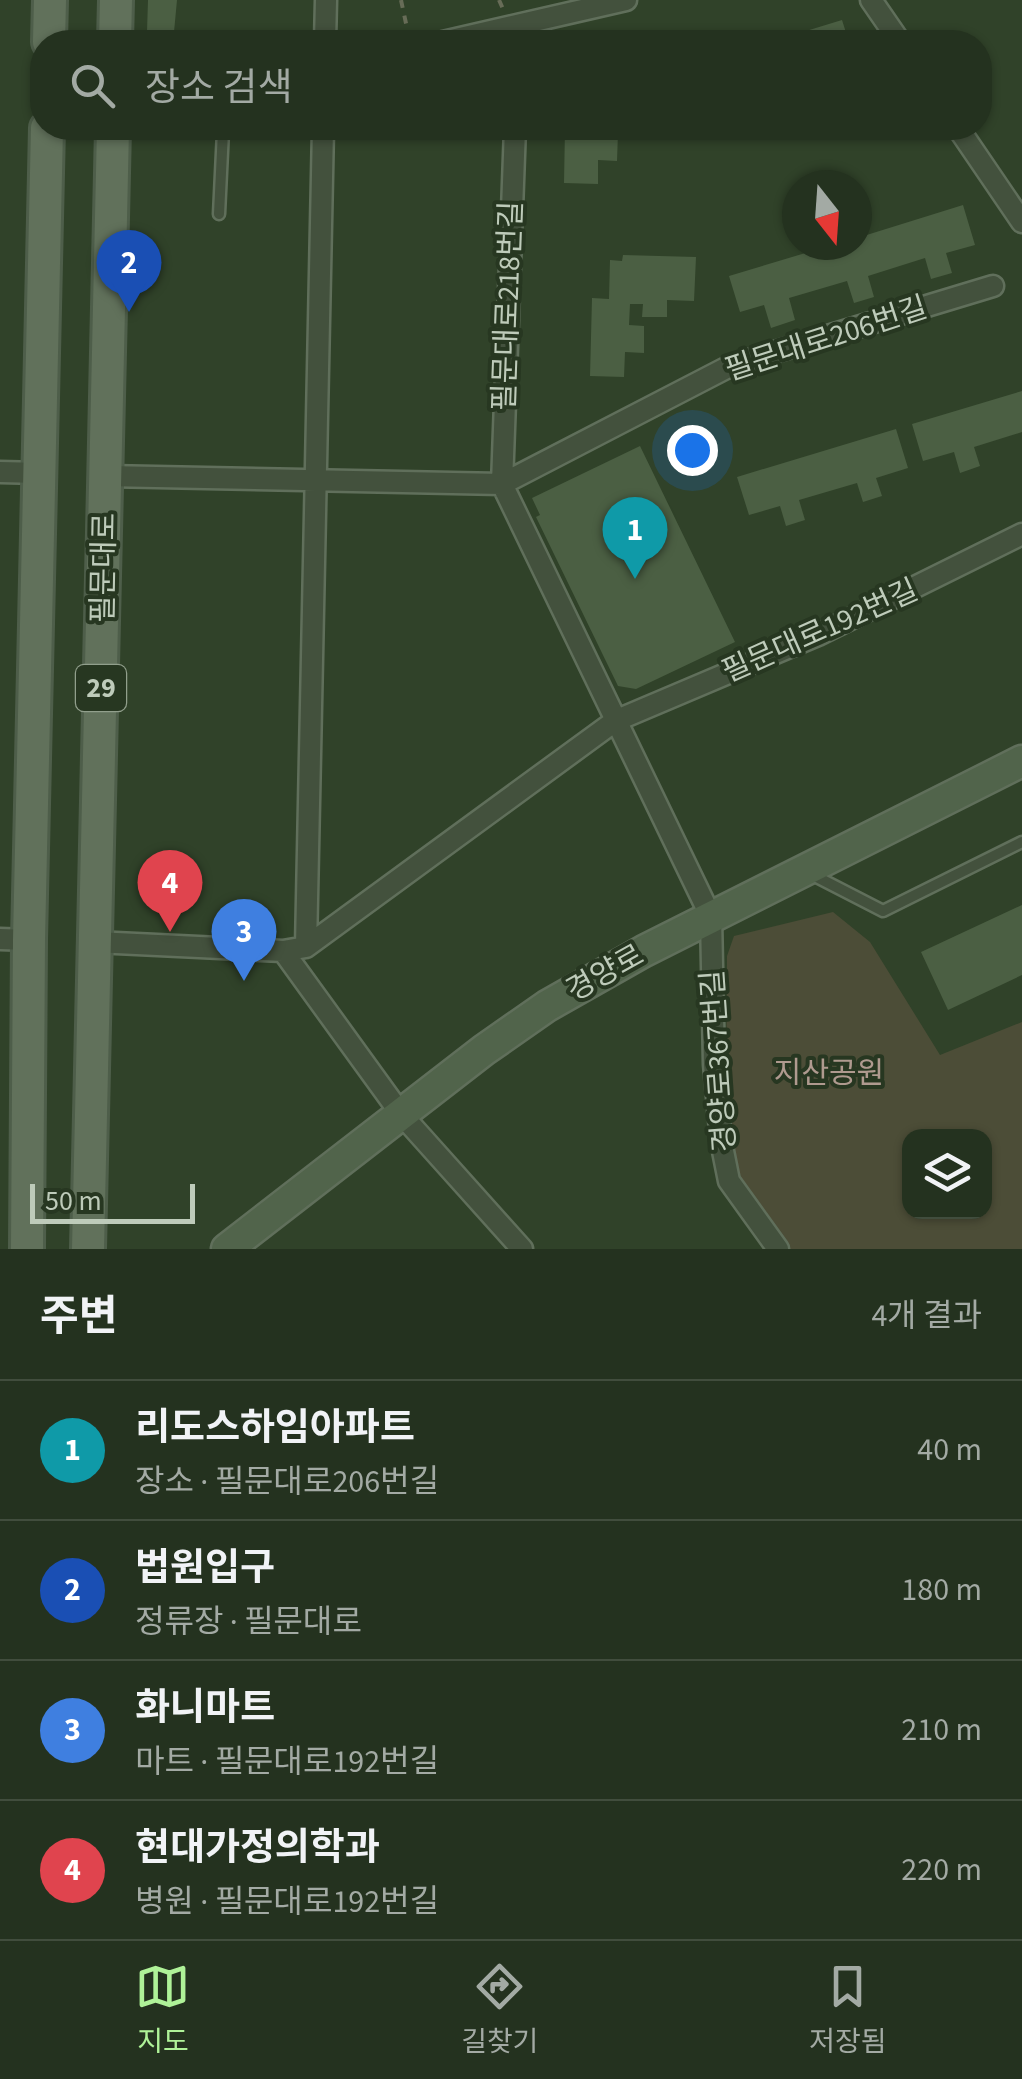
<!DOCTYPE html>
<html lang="ko">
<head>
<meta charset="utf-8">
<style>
  body { margin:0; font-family:"Source Sans 3","Noto Sans KR",sans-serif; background:#2c3a28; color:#f1f3f6 }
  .controls { position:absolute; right:30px; bottom:30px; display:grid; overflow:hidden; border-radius:20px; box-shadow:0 2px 8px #0004 }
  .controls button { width:90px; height:90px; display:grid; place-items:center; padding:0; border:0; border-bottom:2px solid #414d3d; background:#24321f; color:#f1f3f6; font:50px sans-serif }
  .compass { position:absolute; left:782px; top:170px; width:90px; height:90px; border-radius:50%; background:#24321f; box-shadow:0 2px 8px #0004; rotate:163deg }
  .scale { position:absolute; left:30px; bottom:25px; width:165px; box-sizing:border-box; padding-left:10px; border:5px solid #becbba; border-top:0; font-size:28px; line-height:35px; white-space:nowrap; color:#becbba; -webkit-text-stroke:8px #273721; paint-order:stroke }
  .you { position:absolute; left:692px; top:450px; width:35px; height:35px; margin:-25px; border:8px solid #fff; border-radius:50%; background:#1a73e8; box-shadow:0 0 0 15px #1a73e833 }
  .badge { display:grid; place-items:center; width:65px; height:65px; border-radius:50%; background:#aff298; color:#fff; font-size:32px; font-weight:700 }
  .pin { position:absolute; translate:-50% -82px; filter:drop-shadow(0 2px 5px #0008) }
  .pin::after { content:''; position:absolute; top:52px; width:35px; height:30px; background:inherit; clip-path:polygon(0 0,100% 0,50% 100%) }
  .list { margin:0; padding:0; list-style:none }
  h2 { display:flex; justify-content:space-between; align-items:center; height:130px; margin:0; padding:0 40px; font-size:42px }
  h2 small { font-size:32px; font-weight:400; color:#a3aaa4 }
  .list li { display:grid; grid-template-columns:65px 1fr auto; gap:30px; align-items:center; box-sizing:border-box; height:140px; padding:0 40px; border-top:2px solid #414d3d }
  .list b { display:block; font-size:38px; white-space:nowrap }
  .list p { margin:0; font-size:32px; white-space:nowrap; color:#a3aaa4 }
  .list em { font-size:32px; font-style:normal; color:#a3aaa4 }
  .icon { flex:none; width:55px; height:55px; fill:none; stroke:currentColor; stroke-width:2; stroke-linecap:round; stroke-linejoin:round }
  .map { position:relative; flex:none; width:1022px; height:1249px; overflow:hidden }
  .search { position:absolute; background:#24321f; box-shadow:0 2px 8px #0004; left:30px; right:30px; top:30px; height:110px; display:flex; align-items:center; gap:25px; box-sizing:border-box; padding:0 35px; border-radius:40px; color:#a3aaa4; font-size:38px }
  .sheet { height:690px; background:#24321f }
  nav { display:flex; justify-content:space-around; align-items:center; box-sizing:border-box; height:140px; border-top:2px solid #414d3d; background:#24321f; font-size:28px; color:#a3aaa4 }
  nav a { display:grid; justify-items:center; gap:5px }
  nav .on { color:#aff298 }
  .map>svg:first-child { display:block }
  .green { fill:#4c4d37; fill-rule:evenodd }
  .building { fill:#4b5f43 }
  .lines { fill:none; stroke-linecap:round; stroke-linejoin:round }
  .lane-casing { stroke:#606f5b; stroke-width:15 }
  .street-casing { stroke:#606f5b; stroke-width:25 }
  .secondary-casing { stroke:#606f5b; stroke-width:35 }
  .primary-casing { stroke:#4e5e4a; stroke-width:38 }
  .path { stroke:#676c57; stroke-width:4; stroke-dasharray:8 8; stroke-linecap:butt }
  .lane { stroke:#43513d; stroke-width:10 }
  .street { stroke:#43513d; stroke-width:20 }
  .secondary { stroke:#51644b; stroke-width:30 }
  .primary { stroke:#61715b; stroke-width:32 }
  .labels { text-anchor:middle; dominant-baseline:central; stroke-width:8; stroke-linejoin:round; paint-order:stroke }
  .shield { fill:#273721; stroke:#919f8c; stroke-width:2.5 }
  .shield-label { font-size:28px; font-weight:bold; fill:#becbba }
  .street-label { font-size:30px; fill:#becbba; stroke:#273721 }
  .park-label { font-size:30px; fill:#af9a8f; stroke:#273721 }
</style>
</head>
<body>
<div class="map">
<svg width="1022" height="1249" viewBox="0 0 1022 1249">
  <rect width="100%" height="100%" fill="#304229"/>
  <path class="green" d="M833 912 870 942 940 1055 1022 1022V1249H790L769 1224 736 1170 726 1129 727 956 734 936ZM910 1136H984V1212H910Z"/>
  <path class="building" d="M148 0H177L174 32H147Z
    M842 20 849 42H770Z
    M565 128H603V133H618L617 161 598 160V184L564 183Z
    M963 205 975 245 946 253 952 273 931 279 925 258 868 276 874 297 854 303 847 281 789 298 795 320 771 328 764 305 740 312 729 276 832 245H857V238Z
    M623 255 696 257 694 301 667 300V317H642L643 304H630L629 325 644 326V353L625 352 624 377 590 376 592 298 609 299 610 260 622 261Z
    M1022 391V432L974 447 980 466 960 473 954 452 923 461 912 424Z
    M896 429 908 468 876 478 882 496 863 502 857 483 799 500 805 520 786 526 780 506 749 515 737 477Z
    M640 446 735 642 636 689 618 686 536 517 540 515 532 498Z
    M1022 905V975L948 1010 921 952Z"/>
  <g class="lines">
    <defs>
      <path id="lane" d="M219 214 223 131 322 128
        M811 874 883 911 1022 842"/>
      <path id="street" d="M871 0 900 42
        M325 42 326 0
        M443 42 626 0
        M515 128 502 484 711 917 714 1064 721 1141 729 1181 778 1249
        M958 128 1022 222
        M0 472 40 473
        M106 476 502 484 732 365 993 286
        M0 939 29 940
        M95 942 283 951 306 947 615 721 818 635 1022 534
        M306 947 323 128
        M283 951 401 1114 522 1249"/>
      <path id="secondary" d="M227 1249 484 1050 547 1006 644 951 1022 761"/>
      <path id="primary" d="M49 42 50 0
        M115 42 116 0
        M27 1249 29 940 47 128
        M88 1249 113 128"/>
    </defs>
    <use href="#lane" class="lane-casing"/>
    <use href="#street" class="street-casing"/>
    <use href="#secondary" class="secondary-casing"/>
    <use href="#primary" class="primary-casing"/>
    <path class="path" d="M401 0 410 42
      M499 0 503 9"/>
    <use href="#lane" class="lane"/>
    <use href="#street" class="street"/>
    <use href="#secondary" class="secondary"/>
    <use href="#primary" class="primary"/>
  </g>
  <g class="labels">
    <rect class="shield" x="76" y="665" width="50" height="46" rx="8"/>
    <g class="shield-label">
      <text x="101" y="688">29</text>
    </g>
    <g class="street-label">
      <text transform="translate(508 306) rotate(-88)">필문대로218번길</text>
      <text transform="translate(826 339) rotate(-18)">필문대로206번길</text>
      <text transform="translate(104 568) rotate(-89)">필문대로</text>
      <text transform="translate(820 631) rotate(-24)">필문대로192번길</text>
      <text transform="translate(605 973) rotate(-29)">경양로</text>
      <text transform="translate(719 1061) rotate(-94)">경양로367번길</text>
    </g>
    <g class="park-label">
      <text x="829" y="1073">지산공원</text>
    </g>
  </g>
</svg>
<div class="controls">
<button><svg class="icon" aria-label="layers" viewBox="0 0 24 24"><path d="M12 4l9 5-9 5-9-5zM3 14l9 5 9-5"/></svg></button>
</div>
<svg class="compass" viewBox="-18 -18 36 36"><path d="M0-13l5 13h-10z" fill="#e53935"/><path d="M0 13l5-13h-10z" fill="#a3aaa4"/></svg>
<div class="scale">50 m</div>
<div class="you"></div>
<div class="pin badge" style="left:635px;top:579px;background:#0f9aa8">1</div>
<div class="pin badge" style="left:129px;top:312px;background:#1a4fb4">2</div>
<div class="pin badge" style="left:244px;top:981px;background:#3f7fe0">3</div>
<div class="pin badge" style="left:170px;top:932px;background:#e0444e">4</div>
<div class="search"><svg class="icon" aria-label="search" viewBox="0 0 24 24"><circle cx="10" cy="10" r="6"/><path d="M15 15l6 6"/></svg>장소 검색</div>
</div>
<section class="sheet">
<h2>주변<small>4개 결과</small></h2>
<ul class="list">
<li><span class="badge" style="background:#0f9aa8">1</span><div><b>리도스하임아파트</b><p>장소 · 필문대로206번길</p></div><em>40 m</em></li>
<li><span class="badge" style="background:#1a4fb4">2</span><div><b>법원입구</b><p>정류장 · 필문대로</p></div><em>180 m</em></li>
<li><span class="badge" style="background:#3f7fe0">3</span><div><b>화니마트</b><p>마트 · 필문대로192번길</p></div><em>210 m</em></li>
<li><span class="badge" style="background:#e0444e">4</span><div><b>현대가정의학과</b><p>병원 · 필문대로192번길</p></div><em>220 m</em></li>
</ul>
</section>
<nav>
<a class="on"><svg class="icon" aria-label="map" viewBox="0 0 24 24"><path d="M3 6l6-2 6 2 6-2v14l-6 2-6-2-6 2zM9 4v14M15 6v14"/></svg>지도</a>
<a><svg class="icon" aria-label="directions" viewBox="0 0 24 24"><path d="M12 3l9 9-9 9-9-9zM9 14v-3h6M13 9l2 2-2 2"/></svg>길찾기</a>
<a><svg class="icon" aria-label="saved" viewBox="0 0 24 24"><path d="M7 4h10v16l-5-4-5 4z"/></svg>저장됨</a>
</nav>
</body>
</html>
